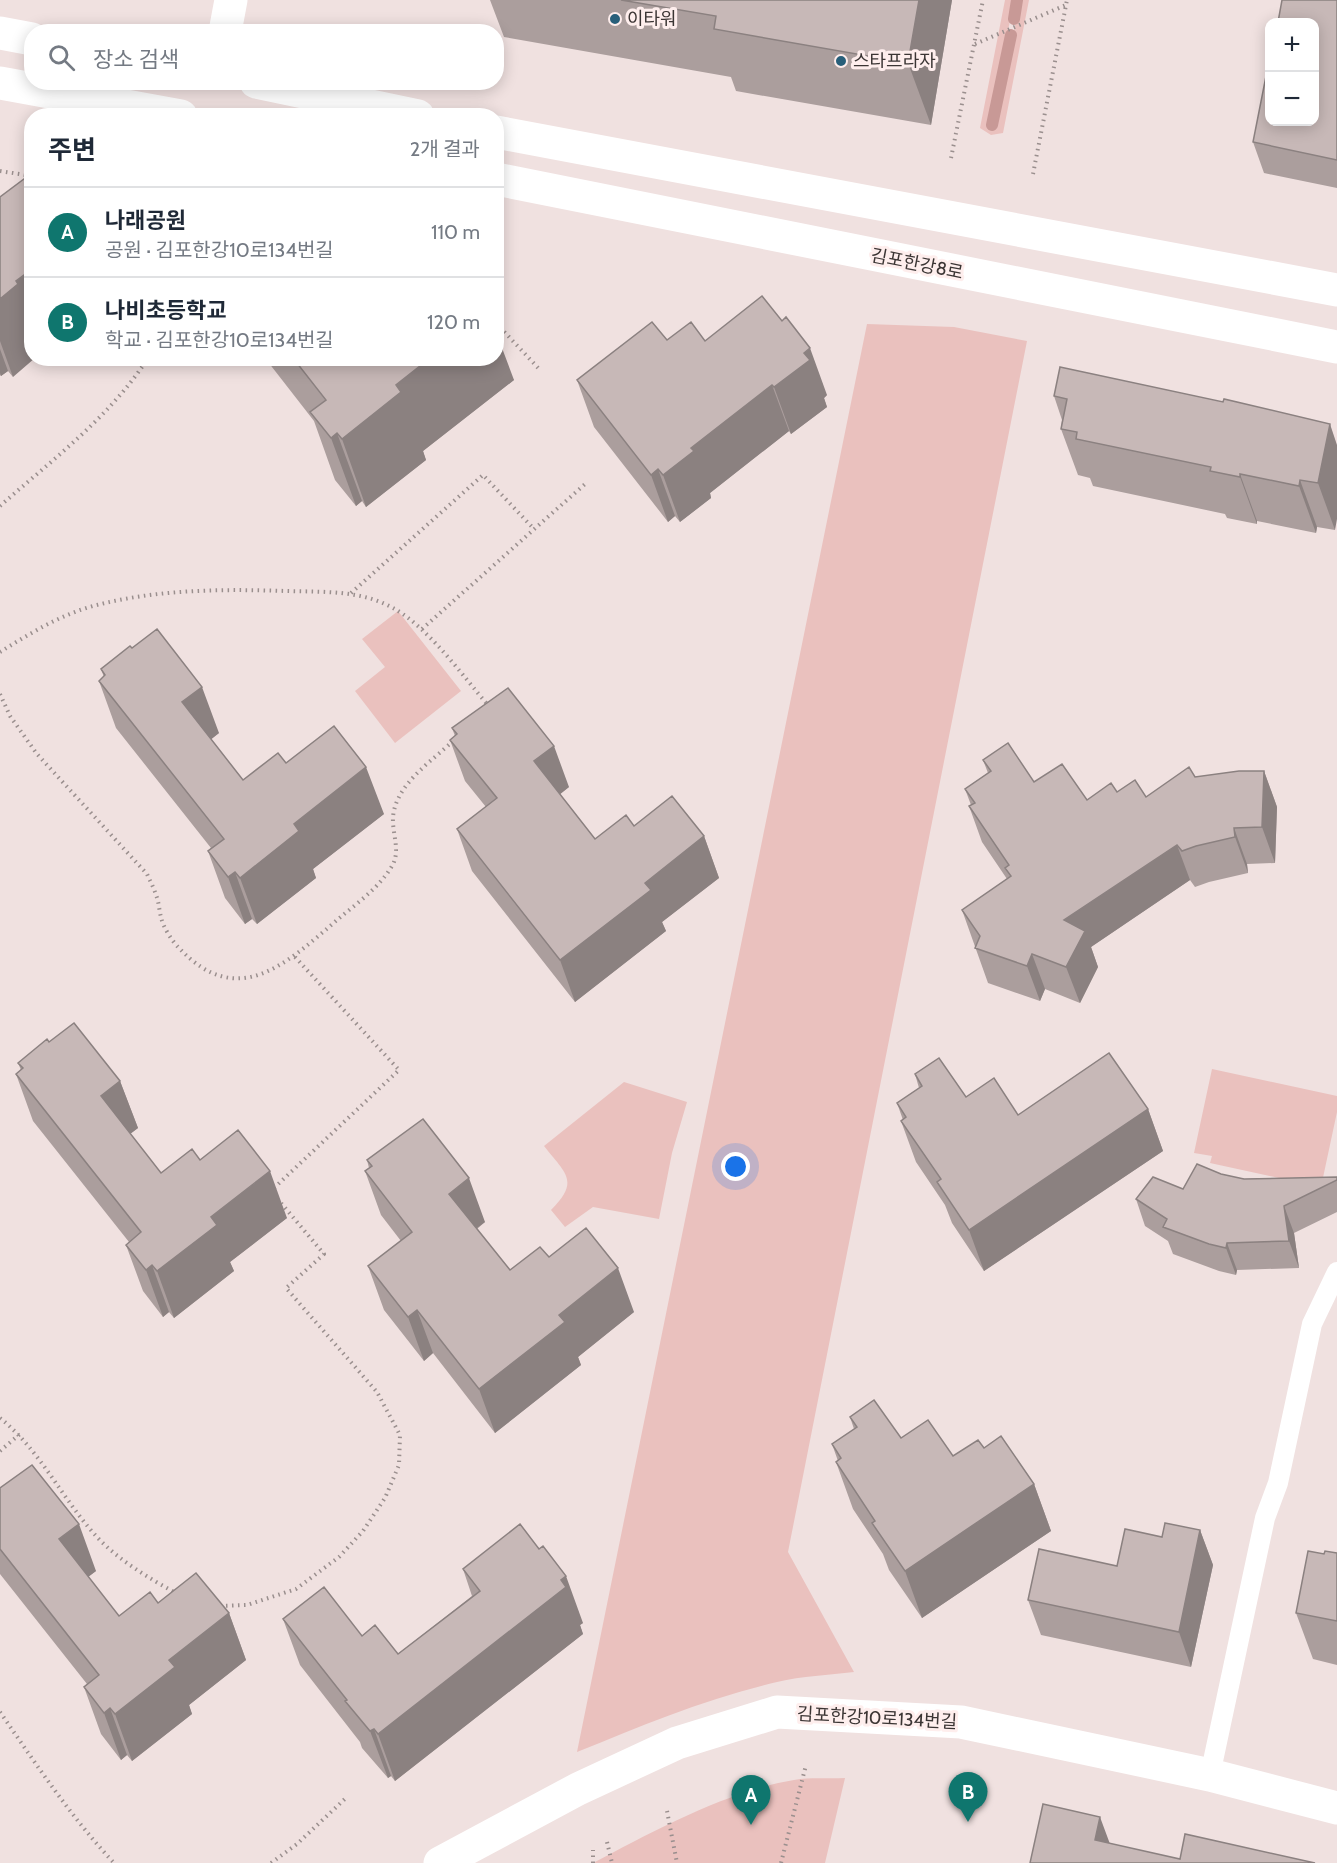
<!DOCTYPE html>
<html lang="ko">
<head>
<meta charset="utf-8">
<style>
  body { margin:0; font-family:Cabin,"Noto Sans KR",sans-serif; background:#f2f2f3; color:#1f2937 }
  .controls { position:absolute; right:18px; top:18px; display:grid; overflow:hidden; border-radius:12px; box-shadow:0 3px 15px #0003 }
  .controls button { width:54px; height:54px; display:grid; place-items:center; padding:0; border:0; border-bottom:2px solid #e0e1e3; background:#fff; color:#1f2937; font:30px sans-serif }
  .you { position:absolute; left:736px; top:1167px; width:21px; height:21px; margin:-15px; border:4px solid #fff; border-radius:50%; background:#1a73e8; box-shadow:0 0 0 9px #1a73e833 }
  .badge { display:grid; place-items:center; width:39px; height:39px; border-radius:50%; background:#0f766e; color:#fff; font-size:20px; font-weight:700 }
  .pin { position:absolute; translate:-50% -50px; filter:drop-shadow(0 2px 3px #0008) }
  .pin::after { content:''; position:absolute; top:32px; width:21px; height:18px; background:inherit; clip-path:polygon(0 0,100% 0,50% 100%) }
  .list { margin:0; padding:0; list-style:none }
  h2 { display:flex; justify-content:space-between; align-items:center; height:78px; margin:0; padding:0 24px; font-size:26px }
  h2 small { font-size:20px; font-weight:400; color:#747a83 }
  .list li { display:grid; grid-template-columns:39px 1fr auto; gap:18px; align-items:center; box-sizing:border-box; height:90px; padding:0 24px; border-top:2px solid #e0e1e3 }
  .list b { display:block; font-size:22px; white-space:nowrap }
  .list p { margin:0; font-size:20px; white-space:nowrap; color:#747a83 }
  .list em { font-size:20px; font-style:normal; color:#747a83 }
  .icon { flex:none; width:33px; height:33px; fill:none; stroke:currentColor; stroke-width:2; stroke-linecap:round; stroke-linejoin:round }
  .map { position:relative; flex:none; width:1337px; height:1863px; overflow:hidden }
  .search { position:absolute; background:#fff; box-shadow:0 3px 15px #0003; left:24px; top:24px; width:480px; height:66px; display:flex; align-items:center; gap:15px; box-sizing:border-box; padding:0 21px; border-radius:24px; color:#747a83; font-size:22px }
  .panel { position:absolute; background:#fff; box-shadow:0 3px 15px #0003; left:24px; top:108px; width:480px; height:258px; border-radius:24px }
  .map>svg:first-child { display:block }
  .green { fill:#eac1be }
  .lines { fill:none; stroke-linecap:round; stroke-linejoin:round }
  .stream { stroke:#c89996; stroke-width:12 }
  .path { stroke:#9a8f8e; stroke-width:4; stroke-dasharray:1.5 4.5; stroke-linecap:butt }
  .service { stroke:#fff; stroke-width:20 }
  .minor { stroke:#fff; stroke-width:33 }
  .tertiary { stroke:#fff; stroke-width:33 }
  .wall { fill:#ab9e9d }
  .shaded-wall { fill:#8b8180 }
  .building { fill:#c7b8b7; stroke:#8b8180; stroke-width:1.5 }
  .poi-dot { fill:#285f7a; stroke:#feeeed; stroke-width:2 }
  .labels { text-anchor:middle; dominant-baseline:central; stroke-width:6; stroke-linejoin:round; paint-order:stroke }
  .poi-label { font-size:18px; fill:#3b3534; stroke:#feeeed; text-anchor:start }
  .street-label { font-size:18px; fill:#3b3534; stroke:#feeeed }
</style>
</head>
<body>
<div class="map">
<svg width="1337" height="1863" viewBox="0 0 1337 1863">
  <rect width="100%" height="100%" fill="#f0e1e0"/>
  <path class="green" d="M1005 0H1014L990 124H996L1020 0H1029L1003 133 991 135 980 128Z
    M867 324 954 327 1027 341 788 1552 854 1672C829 1675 802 1676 777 1682 708 1698 643 1725 577 1752Z
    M398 611 461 691 395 743 355 691 385 667 362 639Z
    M1212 1069 1337 1096V1112L1321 1187 1210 1163 1212 1156 1194 1153Z
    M624 1082 687 1102 672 1153 659 1219 593 1207 565 1227 551 1210C580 1181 566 1174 544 1146Z
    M845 1778 825 1863H593C653 1831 727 1791 794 1780 810 1777 828 1779 845 1778Z"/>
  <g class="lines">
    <path class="stream" d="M1014 19 1017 0
      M992 125 1011 35"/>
    <path class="path" d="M975 44 1066 5
      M951 158 983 0
      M0 171 32 176
      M1033 174 1067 0
      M496 323 541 371
      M0 506C52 460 110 417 148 358
      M351 593 483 475 534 529
      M422 629 585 484
      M0 652C29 634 60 615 93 606 157 589 222 589 287 591 324 592 361 590 393 608 428 627 462 675 488 705
      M0 694 10 716 37 754 147 874C150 881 154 888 156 895 159 902 159 910 161 917 163 927 172 941 179 948 238 1011 287 963 337 920 356 904 379 888 392 866 401 851 392 834 393 817 396 784 431 762 453 741
      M274 1188 399 1070 295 957
      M0 1418C41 1451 62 1499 97 1537 117 1559 150 1579 176 1593
      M0 1451 20 1434
      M220 1606 247 1605 296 1589 339 1557 363 1531 385 1498 399 1465 400 1435 377 1392 286 1288 324 1254 281 1203
      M0 1712C36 1764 71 1817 114 1863
      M667 1811 677 1863
      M607 1842 612 1863
      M271 1863 297 1844 347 1797
      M593 1863V1850
      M781 1863 806 1765"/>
    <path class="service" d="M1210 1775 1265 1518 1278 1483 1312 1324 1337 1272"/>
    <path class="minor" d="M225 32 231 0"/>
    <path class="tertiary" d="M0 33 32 39
      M256 82 418 116
      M0 83 181 116
      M496 132 1337 290
      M496 179 1337 347
      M440 1863 578 1789 677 1743 777 1712 961 1722 1210 1775 1337 1808"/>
  </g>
  <path class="wall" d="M490 0H952L931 125 736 91 731 77 504 37Z
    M1337 0V188L1264 173 1253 142Z
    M0 197 13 377 8 371 1 376 0 375Z
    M667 340 705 341 827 395 824 398 827 407 791 434 789 431 710 493 711 498 680 522 675 516 668 522 594 427 577 380Z
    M265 358H496L514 380 423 451 426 460 366 507 362 501 356 506 335 480 314 421Z
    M1054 396 1330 424 1335 530 1317 527 1316 533 1257 521V524L1227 518 1225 514 1093 486 1090 478 1078 475 1061 429 1062 420Z
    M101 669 219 733 211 739 243 780 286 763 384 814 313 869 316 878 257 924 252 919 245 924 225 898 208 851 211 848 116 728 99 681 104 677Z
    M452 728 569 787 560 794 595 839 634 826 704 836 719 878 662 922 666 931 575 1002 472 871 457 829 486 807 465 781 450 740 455 736Z
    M983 760 1034 782 1087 800 1117 792 1146 797 1195 777 1264 771 1277 807 1275 863 1247 864 1248 873 1209 882 1195 887 1190 880 1091 947 1098 967 1080 1003 1045 989 1040 1001 988 983 962 910 1007 879 982 842 969 806 971 805 965 789 988 773Z
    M49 1042 120 1081 138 1128 130 1134 161 1173 200 1160 287 1218 230 1262 234 1271 174 1318 169 1312 163 1317 143 1291 126 1245 129 1242 33 1121 16 1074 21 1070 18 1063Z
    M915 1074 966 1097 1018 1115 1148 1109 1163 1151 984 1271 952 1223 945 1205 916 1162 901 1121 903 1120 897 1103 919 1088Z
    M367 1160 485 1222 477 1229 510 1270 549 1257 634 1312 578 1357 581 1365 495 1433 433 1353 424 1361 384 1310 368 1266 401 1241 381 1215 365 1171 369 1168Z
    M1221 1174 1244 1179 1337 1177V1212L1294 1233 1299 1268 1237 1270 1236 1275 1219 1271 1173 1254 1168 1241 1145 1226 1136 1199 1183 1189Z
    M850 1417 901 1438 953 1456 984 1448 1034 1484 1051 1531 922 1618 889 1570 883 1554 853 1509 836 1462 838 1461 832 1444 854 1429Z
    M0 1488 96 1571 88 1577 119 1616 158 1603 229 1613 246 1660 189 1705 192 1714 132 1761 127 1755 121 1760 101 1734 84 1687 87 1684 0 1574Z
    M1200 1530 1213 1565 1191 1667 1041 1635 1028 1600 1117 1566 1162 1537Z
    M1337 1553V1665L1313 1659 1296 1613Z
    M463 1569 583 1623 580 1625 583 1634 395 1781 391 1776 388 1778 362 1748 360 1742 300 1665 283 1619 362 1636 398 1654 472 1596Z"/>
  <path class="shaded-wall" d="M919 0H952L931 125 908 63Z
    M32 269V358H35L13 377 0 341V299L16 281Z
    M496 332 514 380 423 451 426 460 366 507 342 439 396 385 430 358H496Z
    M810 348 827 395 824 398 827 407 791 434 774 387 804 353Z
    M0 349 8 371 1 376 0 373Z
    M772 385 789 431 710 493 711 498 680 522 663 475 691 448Z
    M1330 424 1337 445V519L1335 530 1318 483Z
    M337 433 362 501 356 506 331 438Z
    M658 469 675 516 668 522 651 475Z
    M1240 474 1257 521V524L1240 477Z
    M1300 480 1317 527 1316 533 1299 486Z
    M202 687 219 733 199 749 182 702Z
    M554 746 569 787 549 803 534 761Z
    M366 767 384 814 313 869 316 878 257 924 240 878 294 824Z
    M1264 771 1277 807 1275 863 1262 827Z
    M1234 828 1247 864 1248 873 1235 837Z
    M704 836 719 878 662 922 666 931 575 1002 560 960 645 883Z
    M1177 845 1190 880 1091 947 1098 967 1080 1003 1066 967 1064 920Z
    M235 872 252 919 245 924 228 877Z
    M1032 954 1045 989 1040 1001 1027 966Z
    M120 1081 138 1128 118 1143 101 1096Z
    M1148 1109 1163 1151 984 1271 969 1230Z
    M270 1171 287 1218 230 1262 234 1271 174 1318 157 1271 211 1217Z
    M469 1178 485 1222 465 1237 449 1194Z
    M1284 1206 1294 1233 1299 1268 1289 1241Z
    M1227 1243 1237 1270 1236 1275 1226 1248Z
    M152 1265 169 1312 163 1317 146 1270Z
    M618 1268 634 1312 578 1357 581 1365 495 1433 479 1389 559 1315Z
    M417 1310 433 1353 424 1361 408 1317Z
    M1034 1484 1051 1531 922 1618 905 1571Z
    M79 1524 96 1571 76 1586 59 1539Z
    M1200 1530 1213 1565 1191 1667 1179 1632Z
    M566 1576 583 1623 580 1625 583 1634 395 1781 378 1734Z
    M229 1613 246 1660 189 1705 192 1714 132 1761 115 1714 169 1660Z
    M110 1708 127 1755 121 1760 104 1713Z
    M374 1729 391 1776 388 1778 370 1731Z
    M1100 1817 1110 1844 1095 1840Z"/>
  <path class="building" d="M621 0H919L908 63 714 29 716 16Z
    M1282 0H1337V160L1253 142 1269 61V122H1314V22H1278Z
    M32 173V269L16 281 18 284 0 299V197Z
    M762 296 782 321 786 317 810 348 804 353 810 360 774 387 772 385 691 448 694 451 663 475 658 469 651 475 577 380 652 322 667 340 691 322 705 341Z
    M293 358H430L396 385 401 392 342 439 337 433 331 438 310 412 326 400Z
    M1060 367 1223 402 1224 399 1330 424 1318 483 1300 480 1299 486 1240 474V477L1210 471 1211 467 1076 439 1077 432 1061 429 1067 399 1054 396Z
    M157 629 202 687 182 702 243 780 278 753 286 763 334 726 366 767 294 824 299 831 240 878 235 872 228 877 208 851 224 839 99 681 105 675 101 669 130 646 132 648Z
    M508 688 554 746 534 761 595 839 626 815 634 826 672 796 704 836 645 883 651 890 560 960 457 829 497 798 450 740 457 734 452 728Z
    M1008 743 1034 782 1062 764 1087 800 1111 783 1117 792 1135 780 1146 797 1189 767 1195 777 1239 771H1264L1262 827 1234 828 1235 837 1196 846 1182 851 1177 845 1064 920 1085 931 1066 967 1032 954 1027 966 975 948 980 936 962 910 1011 876 1005 868 1009 865 969 806 975 803 965 789 991 771 983 760Z
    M74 1023 120 1081 101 1096 161 1173 192 1149 200 1160 238 1130 270 1171 211 1217 217 1225 157 1271 152 1265 146 1270 126 1245 141 1232 16 1074 23 1068 18 1063 47 1039 49 1042Z
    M1109 1053 1148 1109 969 1230 937 1182 941 1179 901 1121 906 1117 897 1103 922 1086 915 1074 939 1058 966 1097 994 1078 1018 1115Z
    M423 1119 469 1178 449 1194 510 1270 540 1247 549 1257 586 1228 618 1268 559 1315 565 1322 479 1389 417 1310 408 1317 368 1266 412 1232 365 1171 372 1166 367 1160Z
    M1197 1164 1221 1174 1244 1179 1337 1177V1180L1284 1206 1289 1241 1227 1243 1226 1248 1209 1244 1163 1227 1167 1219 1136 1199 1153 1177 1183 1189Z
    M874 1400 901 1438 928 1420 953 1456 978 1440 984 1448 1001 1436 1034 1484 905 1571 872 1523 875 1521 836 1462 841 1458 832 1444 857 1427 850 1417Z
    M32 1465 79 1524 59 1539 119 1616 150 1592 158 1603 196 1573 229 1613 169 1660 175 1667 115 1714 110 1708 104 1713 84 1687 99 1675 0 1549V1488Z
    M1165 1523 1200 1530 1179 1632 1028 1600 1039 1549 1117 1566 1125 1529 1162 1537Z
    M520 1524 539 1549 543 1546 566 1576 561 1580 566 1587 378 1734 374 1729 370 1731 345 1701 347 1700 283 1619 324 1587 362 1636 375 1625 398 1654 480 1591 463 1569Z
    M1308 1551 1324 1554 1325 1551 1337 1553V1621L1296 1613Z
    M1043 1804 1100 1817 1095 1840 1180 1859 1185 1834 1315 1863H1030Z"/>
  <g class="poi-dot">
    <circle cx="615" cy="19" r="6"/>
    <circle cx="841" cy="61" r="6"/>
  </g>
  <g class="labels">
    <g class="poi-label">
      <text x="627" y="19">이타워</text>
      <text x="853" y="61">스타프라자</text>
    </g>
    <g class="street-label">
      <text transform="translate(917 264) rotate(11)">김포한강8로</text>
      <text transform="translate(877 1718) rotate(3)">김포한강10로134번길</text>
    </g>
  </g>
</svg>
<div class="controls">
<button>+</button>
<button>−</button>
</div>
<div class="you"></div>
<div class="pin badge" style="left:751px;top:1825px">A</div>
<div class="pin badge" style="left:968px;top:1822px">B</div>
<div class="search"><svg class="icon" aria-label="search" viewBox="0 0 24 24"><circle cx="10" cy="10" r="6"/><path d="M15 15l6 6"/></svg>장소 검색</div>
<section class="panel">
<h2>주변<small>2개 결과</small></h2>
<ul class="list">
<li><span class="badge">A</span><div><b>나래공원</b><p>공원 · 김포한강10로134번길</p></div><em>110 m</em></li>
<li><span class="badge">B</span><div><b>나비초등학교</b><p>학교 · 김포한강10로134번길</p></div><em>120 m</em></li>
</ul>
</section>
</div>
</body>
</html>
